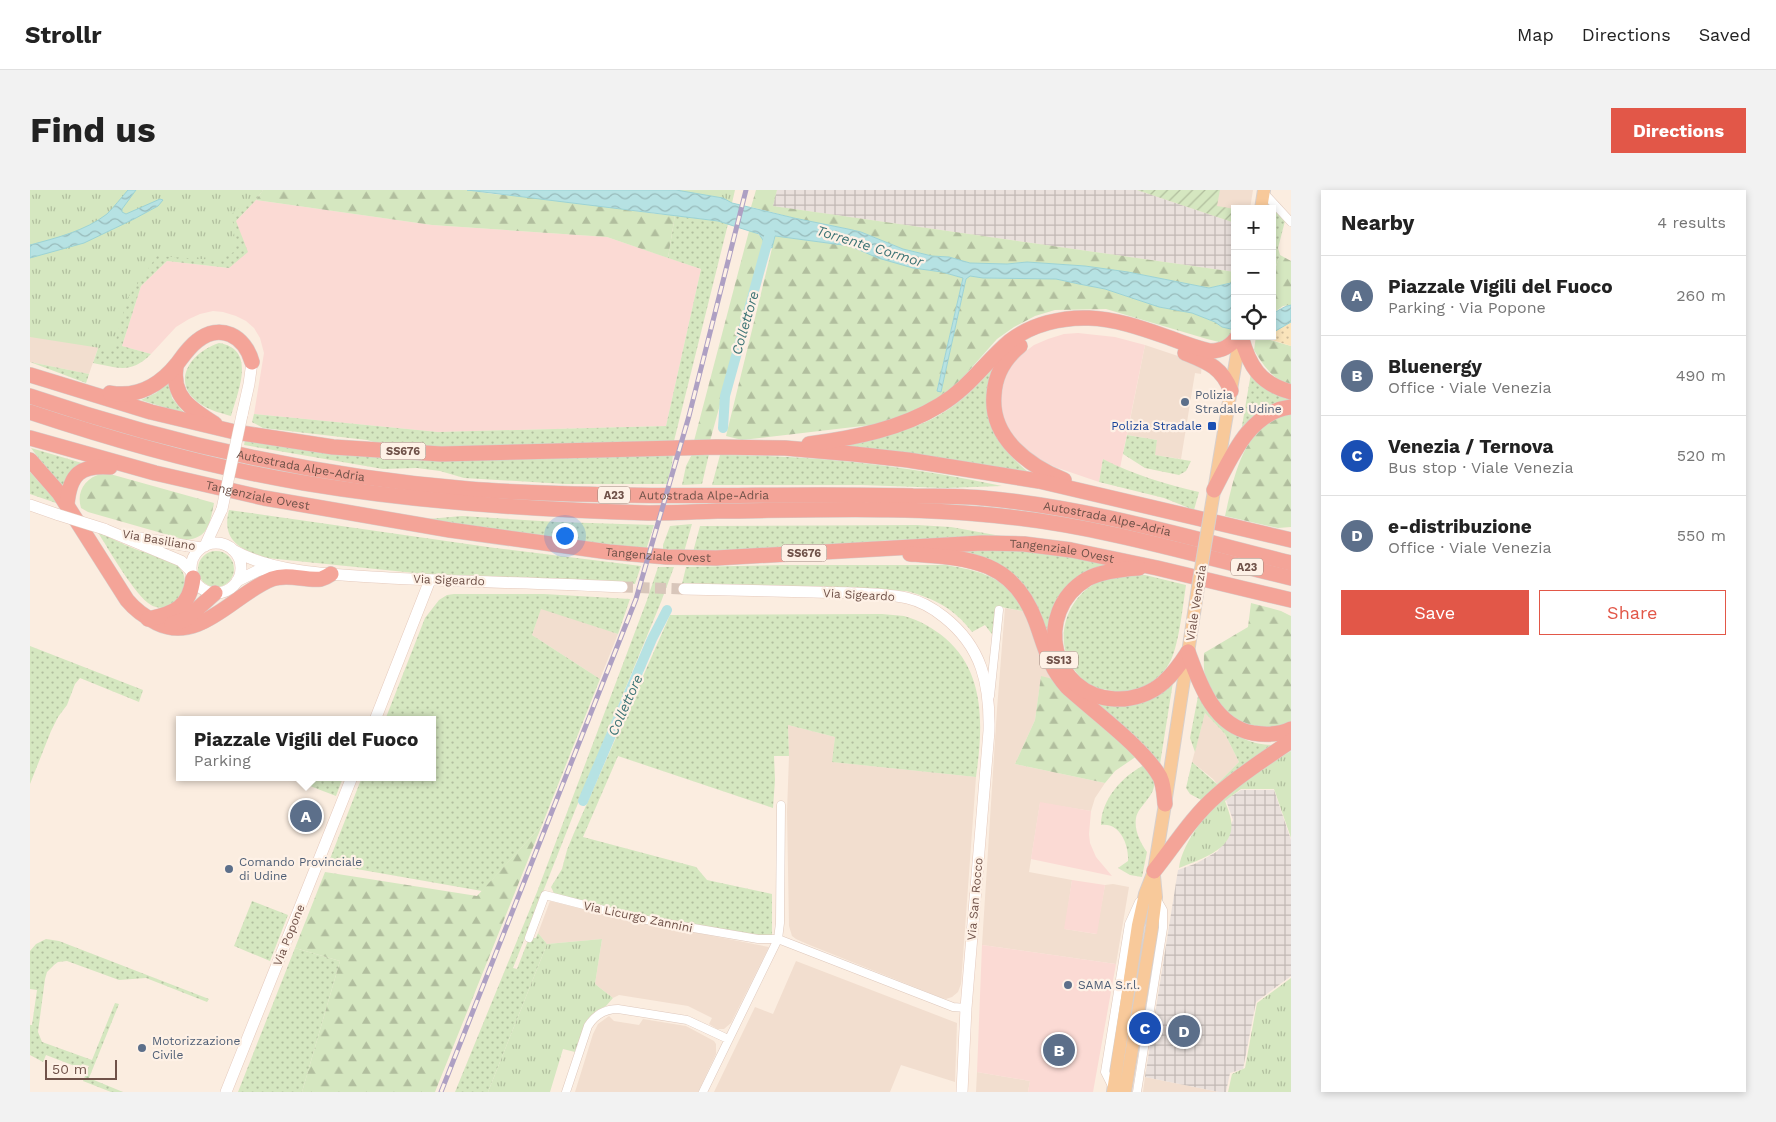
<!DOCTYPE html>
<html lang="en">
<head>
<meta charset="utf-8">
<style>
  body { margin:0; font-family:"Work Sans",sans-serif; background:#f2f2f2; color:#222 }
  .controls { position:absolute; right:15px; top:15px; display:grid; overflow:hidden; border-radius:0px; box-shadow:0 2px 8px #0003 }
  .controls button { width:45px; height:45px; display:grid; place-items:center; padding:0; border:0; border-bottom:1px solid #e0e0e0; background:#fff; color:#222; font:25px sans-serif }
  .scale { position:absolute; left:15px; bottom:12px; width:72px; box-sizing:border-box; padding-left:5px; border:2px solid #705249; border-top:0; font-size:14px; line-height:18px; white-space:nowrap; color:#705249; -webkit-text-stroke:4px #fef1e6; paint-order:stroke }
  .you { position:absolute; left:534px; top:345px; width:18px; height:18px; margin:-12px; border:4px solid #fff; border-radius:50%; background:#1a73e8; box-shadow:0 0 0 8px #1a73e833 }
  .badge { display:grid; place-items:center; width:32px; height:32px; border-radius:50%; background:#e25748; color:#fff; font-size:16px; font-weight:700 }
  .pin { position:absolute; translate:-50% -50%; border:2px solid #fff; box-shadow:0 1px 5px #0006 }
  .popup { position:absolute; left:146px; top:526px; width:260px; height:65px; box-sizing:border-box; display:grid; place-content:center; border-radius:0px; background:#fff; filter:drop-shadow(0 1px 4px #0005); font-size:16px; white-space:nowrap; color:#767676 }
  .popup b { font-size:19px; color:#222 }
  .popup::after { content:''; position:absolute; left:50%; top:100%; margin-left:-10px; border:10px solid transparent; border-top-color:#fff }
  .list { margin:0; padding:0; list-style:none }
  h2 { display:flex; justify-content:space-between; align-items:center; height:65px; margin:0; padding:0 20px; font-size:21px }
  h2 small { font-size:16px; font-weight:400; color:#767676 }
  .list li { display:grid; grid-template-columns:32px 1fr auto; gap:15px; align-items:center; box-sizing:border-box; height:80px; padding:0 20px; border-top:1px solid #e0e0e0 }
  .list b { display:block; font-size:19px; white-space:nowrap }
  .list p { margin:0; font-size:16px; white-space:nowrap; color:#767676 }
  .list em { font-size:16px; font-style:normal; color:#767676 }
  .actions { display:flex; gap:10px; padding:15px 20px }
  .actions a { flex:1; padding:11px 0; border:1px solid #e25748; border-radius:0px; text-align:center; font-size:18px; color:#e25748 }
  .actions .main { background:#e25748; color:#fff }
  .icon { flex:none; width:28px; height:28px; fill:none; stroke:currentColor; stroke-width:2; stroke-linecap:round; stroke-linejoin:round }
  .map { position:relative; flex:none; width:1261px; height:902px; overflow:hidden; border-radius:0px }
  header { display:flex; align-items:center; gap:30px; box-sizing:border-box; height:70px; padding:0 25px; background:#fff; border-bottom:1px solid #e0e0e0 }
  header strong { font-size:24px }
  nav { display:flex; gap:28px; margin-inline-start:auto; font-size:18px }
  .intro { display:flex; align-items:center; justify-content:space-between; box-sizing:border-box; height:120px; padding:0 30px }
  h1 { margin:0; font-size:35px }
  .button { padding:12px 22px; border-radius:0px; background:#e25748; color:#fff; font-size:18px; font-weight:700 }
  main { display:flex; gap:30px; padding:0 30px }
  aside { flex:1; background:#fff; border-radius:0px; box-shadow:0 2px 8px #0003 }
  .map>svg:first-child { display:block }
  .residential { fill:#f2decf }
  .commercial { fill:#fbdad4 }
  .industrial { fill:url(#industrial-grid) }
  .grass { fill:url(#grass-dots) }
  .forest { fill:url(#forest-firs) }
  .sand { fill:url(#sand-dots) }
  .park { fill:url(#park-tufts) }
  .garden { fill:url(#garden-furrows) }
  .water { fill:url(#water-waves); stroke:#9cd3d5 }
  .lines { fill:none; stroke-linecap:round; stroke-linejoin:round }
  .canal { stroke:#b6e2e3; stroke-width:10 }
  .secondary-tunnel { stroke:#d8c6ba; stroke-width:11; stroke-dasharray:11 5.5; stroke-linecap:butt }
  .street-casing { stroke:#dec8bc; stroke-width:9 }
  .secondary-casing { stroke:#e5cabd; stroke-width:12 }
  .primary-casing { stroke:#d7cfcc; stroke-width:14 }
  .highway-casing { stroke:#d7cfcc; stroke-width:16 }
  .street { stroke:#fff; stroke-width:8 }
  .secondary { stroke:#fff; stroke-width:11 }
  .primary { stroke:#f8c99a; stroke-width:12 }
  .highway { stroke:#f4a498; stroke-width:15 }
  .rail-casing { stroke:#aea0c3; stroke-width:5 }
  .rail { stroke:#fef1e6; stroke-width:3; stroke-dasharray:9; stroke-linecap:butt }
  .secondary-bridge-casing { stroke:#e5cabd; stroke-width:12; stroke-linecap:butt }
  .primary-bridge-casing { stroke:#d7cfcc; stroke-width:14; stroke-linecap:butt }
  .secondary-bridge { stroke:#fff; stroke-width:11 }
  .primary-bridge { stroke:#f8c99a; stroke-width:12 }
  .service-dot { fill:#5c6f8a; stroke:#fef1e6; stroke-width:2 }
  .transit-dot { fill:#1a4fb4; stroke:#fef1e6; stroke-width:2 }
  .labels { text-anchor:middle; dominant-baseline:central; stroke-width:4.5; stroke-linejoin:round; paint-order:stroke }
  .shield { fill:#fef1e6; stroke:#9b8278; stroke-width:1 }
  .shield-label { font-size:11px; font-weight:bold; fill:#705249 }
  .service-label { font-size:12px; fill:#4e5e75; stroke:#fef1e6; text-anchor:start }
  .transit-label { font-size:12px; fill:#164399; stroke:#fef1e6; text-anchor:end }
  .street-label { font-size:12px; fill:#705249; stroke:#fef1e6 }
  .water-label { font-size:14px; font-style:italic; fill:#3d7476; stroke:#fef1e6 }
</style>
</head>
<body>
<header>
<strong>Strollr</strong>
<nav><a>Map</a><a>Directions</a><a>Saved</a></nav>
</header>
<div class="intro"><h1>Find us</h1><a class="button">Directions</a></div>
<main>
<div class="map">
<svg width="1261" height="902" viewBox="0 0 1261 902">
  <defs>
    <pattern id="industrial-grid" width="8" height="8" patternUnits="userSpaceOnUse" patternTransform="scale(1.25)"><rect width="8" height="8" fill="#e9e0dc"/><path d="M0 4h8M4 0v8" fill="none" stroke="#c1b8b4"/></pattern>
    <pattern id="grass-dots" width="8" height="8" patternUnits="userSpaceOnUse" patternTransform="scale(1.25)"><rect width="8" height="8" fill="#d5e7c0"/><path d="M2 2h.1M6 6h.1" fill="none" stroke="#b1be9e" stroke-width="1.8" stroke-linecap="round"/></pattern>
    <pattern id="forest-firs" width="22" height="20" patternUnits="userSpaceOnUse" patternTransform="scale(1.25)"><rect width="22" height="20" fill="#d5e7c0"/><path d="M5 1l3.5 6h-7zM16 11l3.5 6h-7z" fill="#b1be9e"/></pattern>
    <pattern id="sand-dots" width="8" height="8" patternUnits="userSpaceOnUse" patternTransform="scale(1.25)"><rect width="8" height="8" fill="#fae4bb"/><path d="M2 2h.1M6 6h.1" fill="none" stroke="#cfbb9a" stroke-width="1.8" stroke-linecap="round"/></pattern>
    <pattern id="park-tufts" width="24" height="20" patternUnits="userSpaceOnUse" patternTransform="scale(1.25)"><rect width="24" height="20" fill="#d5e7c0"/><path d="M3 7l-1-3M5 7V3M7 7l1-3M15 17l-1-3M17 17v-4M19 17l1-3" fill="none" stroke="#b1be9e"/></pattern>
    <pattern id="garden-furrows" width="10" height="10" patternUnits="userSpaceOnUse" patternTransform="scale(1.25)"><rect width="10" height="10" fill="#d5e7c0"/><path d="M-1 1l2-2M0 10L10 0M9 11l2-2" fill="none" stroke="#b1be9e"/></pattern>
    <pattern id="water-waves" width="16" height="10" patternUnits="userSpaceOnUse" patternTransform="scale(1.25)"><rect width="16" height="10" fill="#b6e2e3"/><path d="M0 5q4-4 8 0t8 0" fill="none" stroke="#98baba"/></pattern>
  </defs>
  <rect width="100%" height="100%" fill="#fbede0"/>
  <path class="residential" d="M1107 0H1223L1220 19H1205V33Z
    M99 69 59 184 0 172V95Z
    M1115 155 1172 174 1171 184 1165 183 1151 269 1124 265 1127 250 1097 245Z
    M511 418 588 444 570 489 502 445Z
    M975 418 997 422 1023 489 1011 487 1005 530 985 574 1075 593 1065 608 1061 621 1010 613 999 682 1042 690 1035 739 1066 744 1075 695 1083 694 1099 697 1086 774 952 755 967 519Z
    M1175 523 1195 544 1209 572 1187 594 1183 589 1162 572Z
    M758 535 805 547 803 572 946 587 931 794 928 802 922 807 916 809 912 808 777 754 766 749 762 746 759 736 757 622 759 566Z
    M520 711 580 726 739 757 701 833 694 839H687L679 834 682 828 658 816 589 805 583 808 565 794 572 749 517 754 508 743Z
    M766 771 927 833 925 892 871 875 860 902H684L725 817 743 824Z
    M579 826 584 831 609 835 613 829 656 836 684 851 686 854V864L668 902H545L563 844 568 834Z
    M947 882 1000 891 998 902H946Z
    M1115 887 1189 902H1113Z"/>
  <path class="commercial" d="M226 10 402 35 577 47 671 79 636 236 408 242 224 224 234 163 230 148 224 138 216 131 206 126 193 122 183 121 170 124 159 129 146 137 121 164 92 156 111 96 137 71 199 78 206 31Z
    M1048 143 1085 147 1115 155 1090 278 1073 269 1069 292 1025 277 1004 266 989 255 972 231 970 204 973 191 979 179 987 168 1004 155 1018 149 1034 144Z
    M1010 612 1061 621 1059 644 1060 653 1066 667 1082 686 1001 669Z
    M1042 690 1075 695 1067 744 1034 739Z
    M952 755 1086 774 1063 902H998L1000 891 947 882Z"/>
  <path class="industrial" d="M747 0H1107L1205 33V82L742 16Z
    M1211 600H1244L1261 650V786L1226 812 1213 879 1200 883 1196 902H1189L1115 887 1148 680 1167 673 1188 661 1203 630 1196 610Z"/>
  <path class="grass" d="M106 0H233L226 10 206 31 218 62 199 78 137 71 111 96 92 156 121 164C101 184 89 178 63 173L98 69Z
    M1247 22 1255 31 1248 58 1250 65 1242 87V27L1243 23Z
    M645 25 688 31 698 34 644 251 371 259 337 250 233 238 222 232 224 224 408 242 636 236 671 79 638 68Z
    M189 153C227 159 208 201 201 226 191 223 181 221 172 215 139 194 159 163 189 153Z
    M972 168C968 178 957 197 956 207 955 239 976 263 998 282L810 255C848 248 886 241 919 219 940 205 956 186 972 168Z
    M0 172 59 184 56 193Z
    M1221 183C1235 198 1241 204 1261 210V213L1210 248Z
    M139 192 142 208 155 224 111 210 126 203Z
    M1097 245 1127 250 1125 265 1161 271 1156 281 1149 285 1115 278 1093 264Z
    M215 250 300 263H643L642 274 637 294H535L434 288 410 281 387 278 353 279 214 255Z
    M1 258 52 273 33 300Z
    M662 264H679L672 294 652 295 656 276Z
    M690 265C785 265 879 276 972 296L915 298 832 295H682Z
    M1073 269C1104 285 1135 294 1169 302L1164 320 1134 308 1069 292Z
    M0 282 29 314 0 304Z
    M199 320 465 358 611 376 605 394 405 385 237 368C211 360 191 351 199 320Z
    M432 326 527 332 624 335 616 360 592 359 398 329Z
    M662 334 654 362 633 360V355L640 336Z
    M887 335 921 337 982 348 861 350 810 355 663 362 670 336Z
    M67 341C80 347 92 354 105 359 119 365 140 365 150 378 165 396 142 427 121 415 105 406 78 358 67 341Z
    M917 360H976L1010 362 1087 374 1048 389 1020 458 999 405Z
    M168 379a18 18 0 1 1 36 0a18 18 0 1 1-36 0Z
    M753 375H916C956 382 973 387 997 422L966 416 964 447 955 435 942 442C925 419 904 408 876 401L652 394 656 377Z
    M628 377H644L631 412 546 618 483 778 487 779 499 748H506L508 743 517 754 458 902H425L507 702 617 410Z
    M1097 385H1115L1156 395C1153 415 1149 453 1141 470 1133 486 1118 498 1100 501 1092 503 1086 502 1078 500 1073 499 1067 499 1063 497 1056 495 1051 488 1046 482 1023 454 1034 412 1064 394 1074 388 1086 386 1097 385Z
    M424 404H514L600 409 588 444 511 419 502 445 570 489 512 635 452 701 298 674 332 587H402V530H355L395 428 409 410 417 405Z
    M852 424C859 425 867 425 874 426 889 430 903 438 915 448 956 483 953 537 946 587L802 572 805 547 758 535 759 566H744L745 590 743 618 588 566 553 647 666 677 677 690 742 704V747H728L583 721 525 705 521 697 532 679 537 660 544 643 640 425Z
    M0 456 113 500 109 512 50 488 45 494 37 515 28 527 21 541 0 594Z
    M1143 492 1130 574 1057 508C1095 524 1113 516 1143 492Z
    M1169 501C1193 531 1202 555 1246 555L1173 611 1160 604 1156 598 1162 572 1187 594 1209 572 1195 544 1175 523 1165 562 1160 548Z
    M1114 575C1117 579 1121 584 1123 589 1129 604 1108 615 1106 628 1104 640 1110 652 1117 662L1112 687 1100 685 1088 678 1098 671C1099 655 1090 632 1071 635 1071 609 1093 586 1114 575Z
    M269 587H304L312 590 306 606 267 591Z
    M222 711 258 725 240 771 204 756Z
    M16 749 29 751 179 809 177 812 116 788 89 790 37 771 28 772 24 775 17 782 15 789 8 842 12 852 62 870 85 813 89 814 59 888 93 902H81L53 891 59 876 52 874 50 878 16 865 13 872 0 865V835H2L7 800 0 799V761L6 754Z
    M265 758 310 771 272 902H208Z"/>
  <path class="forest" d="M233 0H437L463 4 518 9 628 24 645 25 638 68 577 47 402 35 226 10Z
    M726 0H747L743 16 1205 82V92L1179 98 1098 82 1055 76 994 72 977 74 940 73 919 67 902 66 873 59 831 42 818 39 764 28 721 17Z
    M719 41C728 43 733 46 734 55L680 251H664Z
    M745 46 820 56 883 78 912 82 933 88 907 200 911 202 936 89 940 85 953 88 1026 89 1049 94 1075 99 1129 117 1162 123 1185 132 1192 137 1201 139 1199 150 1189 152 1177 149 1076 119 1025 120 1005 126 984 137 967 149 920 202 901 215 858 233 712 250 696 246Z
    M1250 65 1261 71V115L1253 116 1243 123 1242 87Z
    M1226 146 1261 156V198C1242 187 1235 178 1224 160Z
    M1261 224V337L1248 338 1195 326C1203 292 1211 244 1246 228 1251 226 1256 225 1261 224Z
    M71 284H80L184 313C180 332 179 348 156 350L58 322 51 318C46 302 55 288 71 284Z
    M1221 413 1251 421 1261 426V531C1226 550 1188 525 1176 489 1173 481 1174 472 1174 463L1218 437Z
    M1011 486 1023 489 1107 566 1085 581 1075 593 985 574 1005 530Z
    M512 635 405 902H272L310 771 265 758 295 682 447 706Z"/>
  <path class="sand" d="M1261 132V156L1230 146H1242V143Z"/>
  <path class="park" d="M0 0H231L202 24 206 61 187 70 127 66 97 109 83 160 0 147Z
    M639 0H705L702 13 692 8Z
    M1261 561V648L1244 599H1211L1195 611C1198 620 1203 630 1201 641 1197 662 1166 671 1149 678 1152 652 1181 616 1202 599 1220 585 1241 573 1261 561Z
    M572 749 565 794 583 808 576 816 566 821 557 830 545 862 533 859 520 902H458L517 754Z
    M1261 788V902H1198L1202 884 1215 878 1227 813Z"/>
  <path class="garden" d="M1107 0H1190L1187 16 1205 19V33Z"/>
  <path class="water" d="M98 0H106L92 19V22L96 24 130 9 133 10 128 16 104 29 54 53 0 68V55C26 48 55 41 77 24 84 17 91 8 98 0Z
    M437 0H646L693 8 702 13 764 28 818 39 831 42 873 59 902 66 919 67 940 73 977 74 997 72 1055 76 1098 82 1179 98 1205 92V140L1192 137 1185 132 1162 123 1129 117 1075 99 1049 94 1026 89 953 88 940 86 936 89 911 202 907 201 933 88 912 82 883 78 848 68 820 56 745 46 742 58 734 55 733 50 729 44 688 31Z
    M1261 115V132L1242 143V123C1250 121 1253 116 1261 115Z"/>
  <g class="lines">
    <path class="canal" d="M693 238 695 206 740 43
      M553 611 622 449 637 420"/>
    <path class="secondary-tunnel" d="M592 397 654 399"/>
    <defs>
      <path id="street" d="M1234 3 1261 32
        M960 506 969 420
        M499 748 515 705 605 728 728 749H748L923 817 936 818
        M1083 898 1075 882 1099 734 1109 712
        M536 902 558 836C565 825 574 819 588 819L657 830 698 849
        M673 902 748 749 750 733 751 615
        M1107 902 1133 738V720L1126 708"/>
      <path id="secondary" d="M212 225 219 194 222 172
        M0 315 29 325
        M74 339 151 371 161 381
        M110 348 171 358
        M161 378a25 25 0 1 1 50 0a25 25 0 1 1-50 0Z
        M175 356 192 319
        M203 360C244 384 312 385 359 388 437 392 515 393 592 397
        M207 391 227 381 244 376
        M654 399C697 400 740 401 783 402 811 403 850 402 877 408 890 411 904 419 914 427 952 457 960 494 959 541L936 818 932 902
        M345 530 400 390
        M196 902 322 587"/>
      <path id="primary" d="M1231 19 1234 0
        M1181 319 1210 146
        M1083 902 1108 735 1115 704 1124 681 1135 614 1168 397
        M1095 902 1122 738 1126 707 1124 686"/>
      <g id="highway">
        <path d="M1211 146C1219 176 1230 194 1261 202"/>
        <path d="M990 156C974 169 965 184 964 205 960 248 999 276 1034 290"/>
        <path d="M1155 163C1177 172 1192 177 1201 201"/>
        <path d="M146 176C141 207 161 219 185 234"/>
        <path d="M0 185 121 222 205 242 303 257 411 264 687 257 755 258 824 264 878 270 1009 291 1261 350"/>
        <path d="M80 203C107 208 130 195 147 174 153 166 159 157 167 151 190 132 215 146 222 172"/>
        <path id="s1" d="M0 206C141 254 290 287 439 299 490 303 542 304 593 305 690 307 786 303 883 306 906 306 930 306 953 308 1057 317 1160 348 1261 373"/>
        <path d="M0 222C87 251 183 278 274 293 388 312 503 320 619 323 643 323 666 322 690 321 786 320 883 316 979 327 1073 337 1169 366 1261 388"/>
        <path id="s2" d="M0 248 125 283 234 308 420 340 579 362 637 367 686 368 952 353 994 354 1041 360 1127 378 1261 410"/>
        <path d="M779 254C824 248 871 239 910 215 939 198 955 172 980 151 1002 134 1032 127 1059 128 1087 129 1114 139 1140 148 1153 153 1166 158 1180 161 1193 161 1201 156 1208 146"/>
        <path d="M0 270 29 303 97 410C106 421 115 427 127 433 170 454 205 403 242 389 258 383 275 391 291 389 294 388 298 386 301 384"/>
        <path d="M1184 300C1201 268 1219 222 1261 217"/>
        <path d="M37 314C40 284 50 275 80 277"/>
        <path d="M880 364C938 368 983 369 1006 432 1015 457 1019 477 1037 497 1064 522 1113 557 1130 587 1134 596 1134 605 1135 614"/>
        <path d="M1109 378C1093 379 1072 381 1057 389 1002 422 1021 506 1085 509 1102 510 1121 504 1134 492 1144 483 1151 473 1158 462"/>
        <path d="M118 429C144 424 160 417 163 388"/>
        <path d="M142 434 156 429 185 403"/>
        <path d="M1158 462C1170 495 1184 536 1223 543 1236 545 1249 545 1261 539"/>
        <path d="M1124 681C1144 656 1162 627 1186 606 1209 585 1235 569 1261 551"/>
      </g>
    </defs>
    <use href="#street" class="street-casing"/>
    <use href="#secondary" class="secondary-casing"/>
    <use href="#primary" class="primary-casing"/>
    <use href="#highway" class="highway-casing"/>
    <use href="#street" class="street"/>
    <use href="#secondary" class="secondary"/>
    <use href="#primary" class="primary"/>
    <use href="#highway" class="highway"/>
    <defs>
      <path id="rail" d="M411 902 606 409 659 226 716 0"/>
    </defs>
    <use href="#rail" class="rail-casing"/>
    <use href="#rail" class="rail"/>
    <defs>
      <path id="secondary-bridge" d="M192 319 212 225
        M29 325 74 339"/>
      <path id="primary-bridge" d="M1168 397 1181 319"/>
    </defs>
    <use href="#secondary-bridge" class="secondary-bridge-casing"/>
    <use href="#primary-bridge" class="primary-bridge-casing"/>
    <use href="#secondary-bridge" class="secondary-bridge"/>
    <use href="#primary-bridge" class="primary-bridge"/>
  </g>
  <g class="service-dot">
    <circle cx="1155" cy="212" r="5"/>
    <circle cx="199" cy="679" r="5"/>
    <circle cx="1038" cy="795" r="5"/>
    <circle cx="112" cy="858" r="5"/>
  </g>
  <rect class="transit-dot" x="1177" y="231" width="10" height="10" rx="2.5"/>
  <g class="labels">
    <g class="shield">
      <rect x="350.5" y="252.5" width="45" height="17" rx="4"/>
      <rect x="568" y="296.5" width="32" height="17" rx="4"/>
      <rect x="751.5" y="354.5" width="45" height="17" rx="4"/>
      <rect x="1201" y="368.5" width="32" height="17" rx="4"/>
      <rect x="1010" y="461.5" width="38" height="17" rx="4"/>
    </g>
    <g class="shield-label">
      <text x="373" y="261">SS676</text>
      <text x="584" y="305">A23</text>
      <text x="774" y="363">SS676</text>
      <text x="1217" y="377">A23</text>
      <text x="1029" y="470">SS13</text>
    </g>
    <g class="service-label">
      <text x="1165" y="205">Polizia<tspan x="1165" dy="14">Stradale Udine</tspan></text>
      <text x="209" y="672">Comando Provinciale<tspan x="209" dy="14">di Udine</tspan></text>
      <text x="1048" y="795">SAMA S.r.l.</text>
      <text x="122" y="851">Motorizzazione<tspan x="122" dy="14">Civile</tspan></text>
    </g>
    <g class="transit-label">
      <text x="1172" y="236">Polizia Stradale</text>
    </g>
    <g class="street-label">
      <text stroke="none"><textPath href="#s1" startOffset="280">Autostrada Alpe-Adria</textPath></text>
      <text stroke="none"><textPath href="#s2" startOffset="235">Tangenziale Ovest</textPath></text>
      <text stroke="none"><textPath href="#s1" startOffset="685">Autostrada Alpe-Adria</textPath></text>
      <text stroke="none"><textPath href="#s1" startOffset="1090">Autostrada Alpe-Adria</textPath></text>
      <text transform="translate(129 350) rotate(10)">Via Basiliano</text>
      <text stroke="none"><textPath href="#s2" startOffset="1045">Tangenziale Ovest</textPath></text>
      <text stroke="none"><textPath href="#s2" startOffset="640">Tangenziale Ovest</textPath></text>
      <text transform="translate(419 390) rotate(2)">Via Sigeardo</text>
      <text transform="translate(829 405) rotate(3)">Via Sigeardo</text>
      <text transform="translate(1166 413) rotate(-81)">Viale Venezia</text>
      <text transform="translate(945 709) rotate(-85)">Via San Rocco</text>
      <text transform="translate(608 727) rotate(12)">Via Licurgo Zannini</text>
      <text transform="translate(259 745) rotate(-68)">Via Popone</text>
    </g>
    <g class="water-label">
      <text transform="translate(840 56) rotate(17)">Torrente Cormor</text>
      <text transform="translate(715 133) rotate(-74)">Collettore</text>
      <text transform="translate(595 515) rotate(-66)">Collettore</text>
    </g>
  </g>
</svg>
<div class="controls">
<button>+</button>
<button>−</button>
<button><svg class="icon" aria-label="locate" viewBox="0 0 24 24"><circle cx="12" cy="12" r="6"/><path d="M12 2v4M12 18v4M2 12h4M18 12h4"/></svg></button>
</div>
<div class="scale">50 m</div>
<div class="you"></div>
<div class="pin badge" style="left:276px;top:626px;background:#5c6f8a">A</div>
<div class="popup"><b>Piazzale Vigili del Fuoco</b>Parking</div>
<div class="pin badge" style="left:1029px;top:860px;background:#5c6f8a">B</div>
<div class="pin badge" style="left:1115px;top:838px;background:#1a4fb4">C</div>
<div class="pin badge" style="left:1154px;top:841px;background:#5c6f8a">D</div>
</div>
<aside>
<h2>Nearby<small>4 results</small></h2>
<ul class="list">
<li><span class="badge" style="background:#5c6f8a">A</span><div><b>Piazzale Vigili del Fuoco</b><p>Parking · Via Popone</p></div><em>260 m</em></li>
<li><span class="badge" style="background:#5c6f8a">B</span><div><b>Bluenergy</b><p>Office · Viale Venezia</p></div><em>490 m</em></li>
<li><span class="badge" style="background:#1a4fb4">C</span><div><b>Venezia / Ternova</b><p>Bus stop · Viale Venezia</p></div><em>520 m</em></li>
<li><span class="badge" style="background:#5c6f8a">D</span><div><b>e-distribuzione</b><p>Office · Viale Venezia</p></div><em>550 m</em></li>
</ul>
<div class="actions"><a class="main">Save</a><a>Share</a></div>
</aside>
</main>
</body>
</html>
